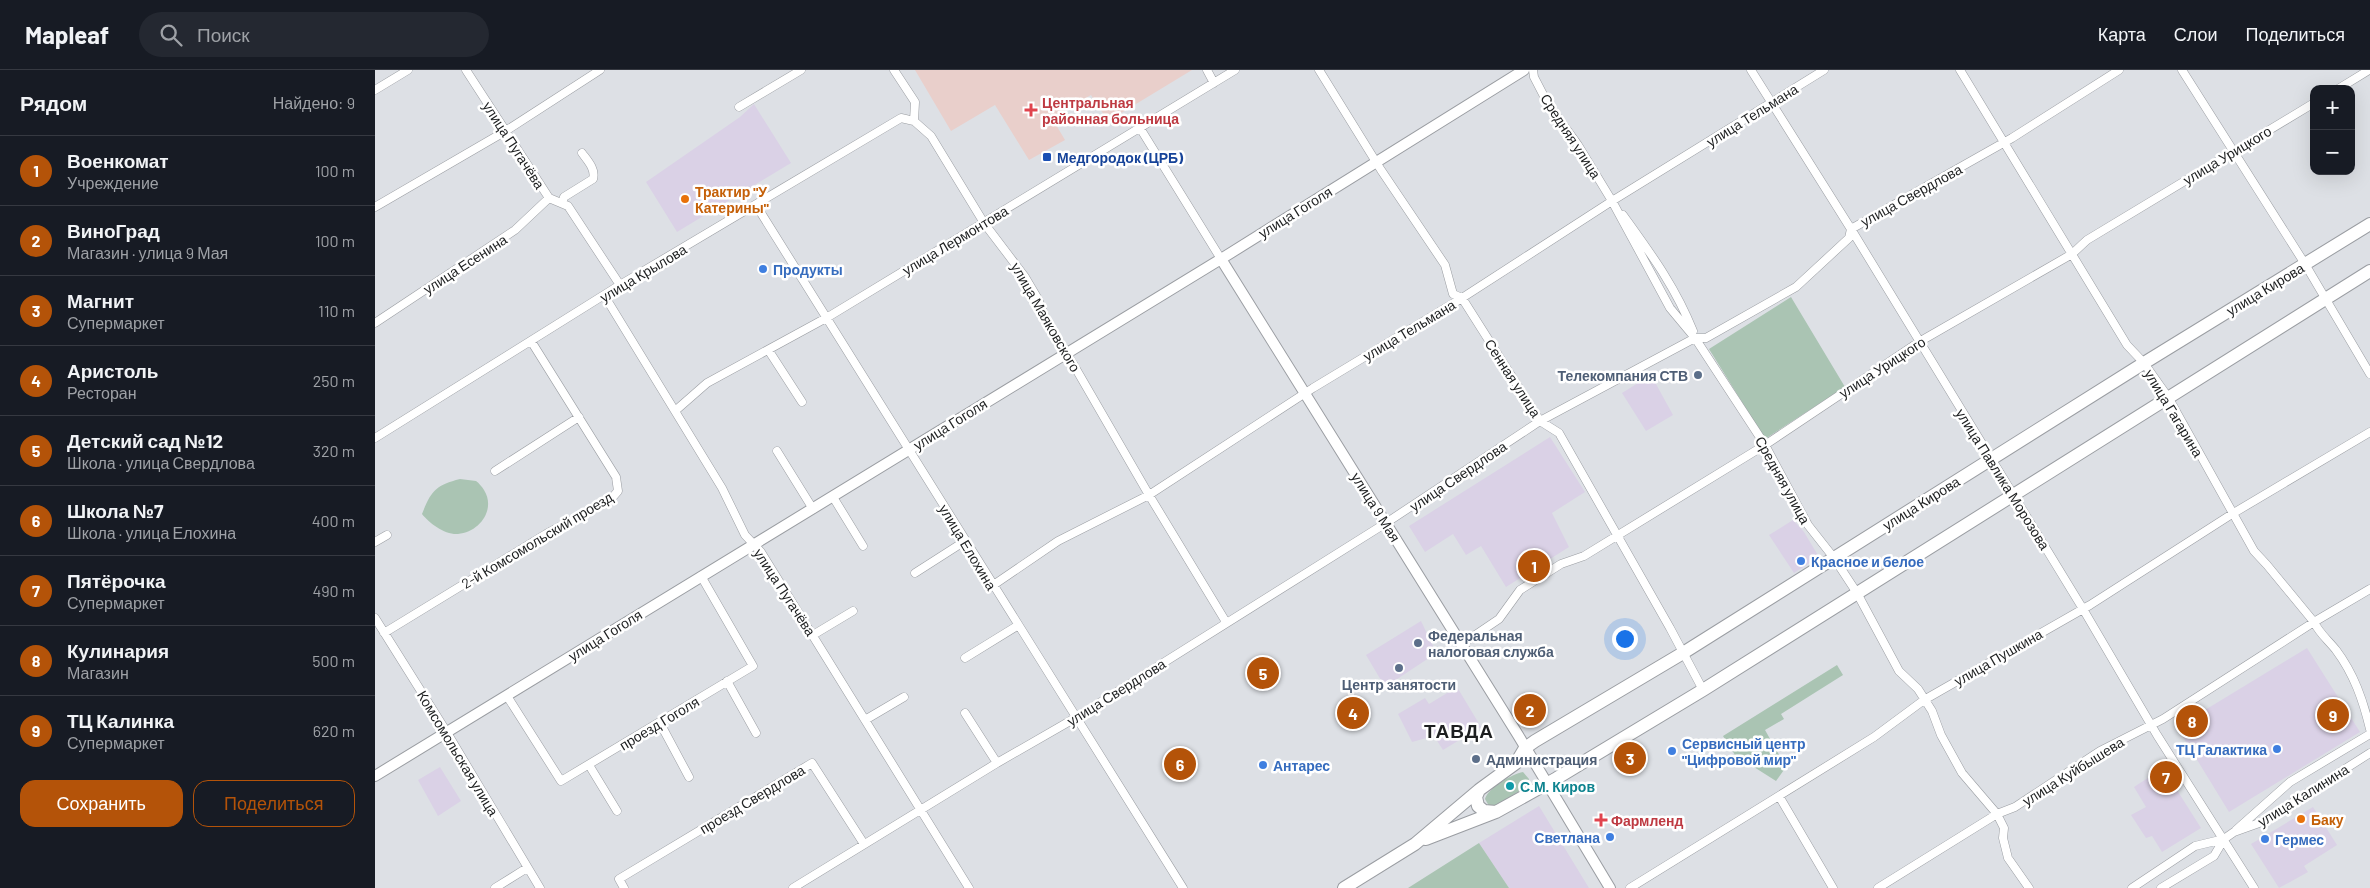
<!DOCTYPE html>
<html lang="ru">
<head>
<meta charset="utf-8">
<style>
  body { margin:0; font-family:Barlow,sans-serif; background:#242831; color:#f1f3f6 }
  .controls { position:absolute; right:15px; top:15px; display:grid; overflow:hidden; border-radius:10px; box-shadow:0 5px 20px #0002 }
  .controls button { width:45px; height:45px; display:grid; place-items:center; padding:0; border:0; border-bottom:1px solid #363941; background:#171b24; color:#f1f3f6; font:25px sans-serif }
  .you { position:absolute; left:1249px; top:568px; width:18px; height:18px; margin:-12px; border:4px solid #fff; border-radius:50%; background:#1a73e8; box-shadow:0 0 0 8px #1a73e833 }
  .badge { display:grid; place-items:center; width:32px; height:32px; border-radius:50%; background:#b45309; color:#fff; font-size:16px; font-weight:700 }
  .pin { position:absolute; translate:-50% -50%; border:2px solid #fff; box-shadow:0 1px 5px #0006 }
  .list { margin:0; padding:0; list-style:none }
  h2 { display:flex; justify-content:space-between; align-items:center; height:65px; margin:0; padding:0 20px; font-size:21px }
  h2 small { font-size:16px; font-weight:400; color:#9ea1a6 }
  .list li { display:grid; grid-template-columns:32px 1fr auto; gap:15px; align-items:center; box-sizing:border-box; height:70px; padding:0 20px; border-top:1px solid #363941 }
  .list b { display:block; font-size:19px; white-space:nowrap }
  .list p { margin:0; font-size:16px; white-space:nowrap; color:#9ea1a6 }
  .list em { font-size:16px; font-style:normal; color:#9ea1a6 }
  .actions { display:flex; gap:10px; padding:15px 20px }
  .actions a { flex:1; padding:11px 0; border:1px solid #b45309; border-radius:15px; text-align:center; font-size:18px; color:#b45309 }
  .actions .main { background:#b45309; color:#fff }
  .icon { flex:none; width:28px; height:28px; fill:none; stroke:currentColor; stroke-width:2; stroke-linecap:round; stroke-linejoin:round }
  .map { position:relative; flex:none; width:1995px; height:818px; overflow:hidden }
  header { display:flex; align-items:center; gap:30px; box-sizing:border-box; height:70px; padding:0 25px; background:#171b24; border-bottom:1px solid #363941 }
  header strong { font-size:24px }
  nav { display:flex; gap:28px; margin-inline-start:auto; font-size:18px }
  .search { width:350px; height:45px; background:#242831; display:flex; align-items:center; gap:12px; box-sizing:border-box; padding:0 18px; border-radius:28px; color:#9ea1a6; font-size:19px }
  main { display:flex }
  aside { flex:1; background:#171b24 }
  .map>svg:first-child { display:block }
  .commercial { fill:#dad1e6 }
  .medical { fill:#e9cfcb }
  .green { fill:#aac4b3 }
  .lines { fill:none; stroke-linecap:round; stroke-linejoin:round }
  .minor-casing { stroke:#9a9da2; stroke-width:9 }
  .tertiary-casing { stroke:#9a9da2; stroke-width:12 }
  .primary-casing { stroke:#9a9da2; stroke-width:14 }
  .minor { stroke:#fff; stroke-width:8 }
  .tertiary { stroke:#fff; stroke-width:10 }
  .primary { stroke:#fff; stroke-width:12 }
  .health-dot { fill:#e0444e; stroke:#fff; stroke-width:2 }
  .transit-dot { fill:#1a4fb4; stroke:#fff; stroke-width:2 }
  .food-dot { fill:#e8710a; stroke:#fff; stroke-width:2 }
  .shop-dot { fill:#3f7fe0; stroke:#fff; stroke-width:2 }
  .service-dot { fill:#5c6f8a; stroke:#fff; stroke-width:2 }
  .culture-dot { fill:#0f9aa8; stroke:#fff; stroke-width:2 }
  .labels { text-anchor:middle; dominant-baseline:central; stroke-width:5; stroke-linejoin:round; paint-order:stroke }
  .health-label { font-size:14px; font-weight:bold; fill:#be3a42; stroke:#fff; text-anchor:start }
  .street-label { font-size:14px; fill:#1d1f20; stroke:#fff }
  .transit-label { font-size:14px; font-weight:bold; fill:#164399; stroke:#fff; text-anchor:start }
  .food-label { font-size:14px; font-weight:bold; fill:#c56008; stroke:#fff; text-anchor:start }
  .shop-label { font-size:14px; font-weight:bold; fill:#366cbe; stroke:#fff; text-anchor:start }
  .service-label { font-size:14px; font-weight:bold; fill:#4e5e75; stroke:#fff; text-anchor:start }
  .culture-label { font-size:14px; font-weight:bold; fill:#0d838f; stroke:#fff; text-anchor:start }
  .district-label { font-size:19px; font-weight:bold; letter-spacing:1px; fill:#1d1f20; stroke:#fff }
</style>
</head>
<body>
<header>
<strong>Mapleaf</strong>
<div class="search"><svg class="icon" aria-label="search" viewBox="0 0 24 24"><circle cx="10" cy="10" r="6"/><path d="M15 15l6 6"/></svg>Поиск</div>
<nav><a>Карта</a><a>Слои</a><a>Поделиться</a></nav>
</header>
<main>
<aside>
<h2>Рядом<small>Найдено: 9</small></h2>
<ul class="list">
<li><span class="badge">1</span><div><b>Военкомат</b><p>Учреждение</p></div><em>100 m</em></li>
<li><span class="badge">2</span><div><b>ВиноГрад</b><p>Магазин · улица 9 Мая</p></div><em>100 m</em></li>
<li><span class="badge">3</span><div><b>Магнит</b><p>Супермаркет</p></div><em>110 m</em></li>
<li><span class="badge">4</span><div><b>Аристоль</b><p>Ресторан</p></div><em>250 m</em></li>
<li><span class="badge">5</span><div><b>Детский сад №12</b><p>Школа · улица Свердлова</p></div><em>320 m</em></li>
<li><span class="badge">6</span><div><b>Школа №7</b><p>Школа · улица Елохина</p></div><em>400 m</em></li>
<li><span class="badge">7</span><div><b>Пятёрочка</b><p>Супермаркет</p></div><em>490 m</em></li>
<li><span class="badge">8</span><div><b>Кулинария</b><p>Магазин</p></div><em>500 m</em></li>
<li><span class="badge">9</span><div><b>ТЦ Калинка</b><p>Супермаркет</p></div><em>620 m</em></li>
</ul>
<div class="actions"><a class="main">Сохранить</a><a>Поделиться</a></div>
</aside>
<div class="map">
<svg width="1995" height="818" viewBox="0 0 1995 818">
  <rect width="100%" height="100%" fill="#dde0e5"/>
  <path class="commercial" d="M379 34 416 93 302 162 271 112 365 47Z
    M1276 305 1298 345 1271 361 1247 323Z
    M1175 367 1210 422 1177 443 1194 477 1131 517 1106 476 1091 485 1078 464 1050 482 1034 456Z
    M1418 450 1429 462 1444 487 1419 503 1394 465Z
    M1046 551 1059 578 1057 586 1010 617 991 585Z
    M1932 578 1985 662 1854 742 1802 657Z
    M1082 617 1106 657 1068 680 1059 666 1037 672 1023 644 1050 628 1054 634Z
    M65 697 86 731 63 746 43 710Z
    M1788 698 1826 758 1787 782 1777 766 1771 768 1756 745 1771 737 1759 717Z
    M1164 736 1214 818H1134L1104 773Z
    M1938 737 1962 775 1929 796 1933 802 1904 818 1876 774Z"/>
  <path class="medical" d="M540 0H817L733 51 716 25 677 48 690 70 654 90 620 35 576 61Z"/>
  <path class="green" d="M1416 227 1470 317 1390 369 1334 279Z
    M85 409C90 410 96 410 101 411 104 413 107 417 109 420 121 439 105 462 83 464 70 465 54 453 47 444 56 421 61 415 85 409Z
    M1462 595 1468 605 1406 644 1409 649 1390 660 1411 697 1401 711 1360 685 1348 666Z
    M1148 702 1154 709 1151 717 1120 736H1114L1110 729C1113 718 1137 704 1148 702Z
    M1104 773 1134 818H1033Z"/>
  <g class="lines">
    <defs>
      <path id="minor" d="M91 0 174 128 193 136 245 215
        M519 0 540 32 539 51 556 66 609 153 650 207 663 229 675 259 697 292 774 425 851 552
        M832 0 839 13
        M944 0 1006 100 1070 195 1078 224 1087 228 1165 351 1184 363 1295 558 1328 620
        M1158 0 1159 7 1173 34 1203 75 1237 131 1295 238 1320 268 1390 375 1433 455 1459 488 1482 523 1524 601 1543 619 1557 641 1566 665 1587 703 1622 744 1629 758 1628 768 1633 788 1654 818
        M1376 0 1476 159 1708 539 1782 665 1879 818
        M1585 0 1752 275 1769 293 1793 327 1879 481 1892 495 1939 552C1944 563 1953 570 1961 580 1979 604 1988 630 1995 659
        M1807 0 1930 194 1995 304
        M1963 19 1994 0
        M0 20 33 0
        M364 37 426 0
        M765 58 846 189
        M187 133 189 127 218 109C221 99 212 90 207 83
        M381 135 808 818
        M0 137 129 62 225 0
        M1248 145C1276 184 1300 216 1318 261
        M229 225 347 418 370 465 386 482 594 818
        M0 253 140 160 174 128
        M394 281 427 332
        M300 341 332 313 453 247 860 0
        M0 368 245 215 526 48 539 51
        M402 381 438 439
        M120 401 204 347
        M458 427 488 476
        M0 472 12 465
        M540 503 590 471
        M617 516 683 471 774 425 938 318 1087 228 1237 131 1449 0
        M0 548 71 661 165 818
        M9 563 171 464 236 429 243 421 241 407 156 271
        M438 565 478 541
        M1087 574 1124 549 1145 520 1186 494 1209 486 1390 375 1544 272 1697 184 1712 170 1939 33
        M590 588 642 556
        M352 611 381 663
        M132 626 186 711 378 596 326 506
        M590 643 622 693
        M490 650 529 627
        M285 653 314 707
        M214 695 242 741
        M1404 726 1458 818
        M1861 760 1915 712 1995 664
        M120 818 152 798
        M249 818 244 809 437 693 489 774
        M418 818 622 693 702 647 1011 453 1165 351 1320 268H1331L1421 217 1474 168 1476 159 1637 68 1744 0
        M1255 818 1499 667 1549 630 1715 535 1857 444 1995 362
        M1503 818 1622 744 1640 737 1725 681 1788 649 1939 552 1995 519
        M1757 818 1820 776 1849 769
        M1786 818 1839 786 1849 769 1859 762 1887 752 1995 683"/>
      <path id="tertiary" d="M846 189 1143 665 1235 818
        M0 706 846 189 1149 0"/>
      <path id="primary" d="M1104 720 1101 727 1103 736 1109 741 1121 742
        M1051 769 1121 742 1182 708 1328 620 1995 201
        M969 818 1040 774 1104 720 1141 693 1150 678 1160 671 1308 583 1769 293 1995 154"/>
    </defs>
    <use href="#minor" class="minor-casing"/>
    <use href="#tertiary" class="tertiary-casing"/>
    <use href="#primary" class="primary-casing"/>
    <use href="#minor" class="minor"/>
    <use href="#tertiary" class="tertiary"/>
    <use href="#primary" class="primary"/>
  </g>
  <g class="health-dot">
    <path d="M653.5 32.5h5v5h5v5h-5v5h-5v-5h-5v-5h5z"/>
    <path d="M1223.5 742.5h5v5h5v5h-5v5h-5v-5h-5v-5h5z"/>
  </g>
  <rect class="transit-dot" x="667" y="82" width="10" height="10" rx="2.5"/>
  <g class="food-dot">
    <circle cx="310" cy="129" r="5"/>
    <circle cx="1926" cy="749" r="5"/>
  </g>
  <g class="shop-dot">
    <circle cx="388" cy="199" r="5"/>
    <circle cx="1426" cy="491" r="5"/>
    <circle cx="1902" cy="679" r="5"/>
    <circle cx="1297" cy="681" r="5"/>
    <circle cx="888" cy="695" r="5"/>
    <circle cx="1235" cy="767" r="5"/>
    <circle cx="1890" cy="769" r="5"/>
  </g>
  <g class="service-dot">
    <circle cx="1323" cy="305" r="5"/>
    <circle cx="1043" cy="573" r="5"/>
    <circle cx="1024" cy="598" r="5"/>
    <circle cx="1101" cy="689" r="5"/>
  </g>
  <circle class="culture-dot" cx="1135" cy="716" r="5"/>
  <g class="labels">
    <g class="health-label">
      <text x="667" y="32">Центральная<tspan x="667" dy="16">районная больница</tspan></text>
      <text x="1236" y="750">Фармленд</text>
    </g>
    <g class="street-label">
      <text transform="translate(1377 45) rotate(-32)">улица Тельмана</text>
      <text transform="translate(1196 66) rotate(57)">Средняя улица</text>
      <text transform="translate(139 75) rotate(57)">улица Пугачёва</text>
      <text transform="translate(1852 85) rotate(-31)">улица Урицкого</text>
      <text transform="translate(1536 125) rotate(-29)">улица Свердлова</text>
      <text transform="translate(920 142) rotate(-32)">улица Гоголя</text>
      <text transform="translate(580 170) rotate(-31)">улица Лермонтова</text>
      <text transform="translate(90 194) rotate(-33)">улица Есенина</text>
      <text transform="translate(268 203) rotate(-31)">улица Крылова</text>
      <text transform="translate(1890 219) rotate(-31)">улица Кирова</text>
      <text transform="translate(671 247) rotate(60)">улица Маяковского</text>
      <text transform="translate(1034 260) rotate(-31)">улица Тельмана</text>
      <text transform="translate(1507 297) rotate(-33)">улица Урицкого</text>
      <text transform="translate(1138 308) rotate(57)">Сенная улица</text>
      <text transform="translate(1799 343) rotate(59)">улица Гагарина</text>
      <text transform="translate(575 354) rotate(-32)">улица Гоголя</text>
      <text transform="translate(1083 406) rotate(-34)">улица Свердлова</text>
      <text transform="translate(1628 409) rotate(58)">улица Павлика Морозова</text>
      <text transform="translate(1408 410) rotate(61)">Средняя улица</text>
      <text transform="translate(1546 433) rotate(-32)">улица Кирова</text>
      <text transform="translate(1001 437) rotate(58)">улица 9 Мая</text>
      <text transform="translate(162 470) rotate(-31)">2-й Комсомольский проезд</text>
      <text transform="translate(593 477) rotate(59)">улица Елохина</text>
      <text transform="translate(410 522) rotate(57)">улица Пугачёва</text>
      <text transform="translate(230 565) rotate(-32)">улица Гоголя</text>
      <text transform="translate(1623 587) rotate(-30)">улица Пушкина</text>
      <text transform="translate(741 622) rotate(-32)">улица Свердлова</text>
      <text transform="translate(284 653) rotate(-31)">проезд Гоголя</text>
      <text transform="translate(83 683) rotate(59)">Комсомольская улица</text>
      <text transform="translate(1698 701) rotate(-32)">улица Куйбышева</text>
      <text transform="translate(1928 725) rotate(-32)">улица Калинина</text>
      <text transform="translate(377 729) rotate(-31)">проезд Свердлова</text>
    </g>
    <g class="transit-label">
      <text x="682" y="87">Медгородок (ЦРБ)</text>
    </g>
    <g class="food-label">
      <text x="320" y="121">Трактир "У<tspan x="320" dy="16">Катерины"</tspan></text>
      <text x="1936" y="749">Баку</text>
    </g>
    <g class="shop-label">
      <text x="398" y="199">Продукты</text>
      <text x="1436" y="491">Красное и белое</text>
      <text x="1307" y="673">Сервисный центр<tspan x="1307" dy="16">"Цифровой мир"</tspan></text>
      <text x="1892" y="679" text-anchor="end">ТЦ Галактика</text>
      <text x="898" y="695">Антарес</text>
      <text x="1225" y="767" text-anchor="end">Светлана</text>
      <text x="1900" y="769">Гермес</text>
    </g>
    <g class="service-label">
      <text x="1313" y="305" text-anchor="end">Телекомпания СТВ</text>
      <text x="1053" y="565">Федеральная<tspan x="1053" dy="16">налоговая служба</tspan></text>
      <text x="1024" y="614" text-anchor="middle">Центр занятости</text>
      <text x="1111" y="689">Администрация</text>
    </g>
    <g class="culture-label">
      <text x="1145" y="716">С.М. Киров</text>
    </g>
    <g class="district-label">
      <text x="1084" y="660">ТАВДА</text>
    </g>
  </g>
</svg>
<div class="controls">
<button>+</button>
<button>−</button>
</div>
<div class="you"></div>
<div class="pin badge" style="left:1159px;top:496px">1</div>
<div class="pin badge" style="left:1155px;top:640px">2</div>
<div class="pin badge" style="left:1255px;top:688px">3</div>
<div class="pin badge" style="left:978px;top:643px">4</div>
<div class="pin badge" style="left:888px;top:603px">5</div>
<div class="pin badge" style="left:805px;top:694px">6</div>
<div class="pin badge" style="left:1791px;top:707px">7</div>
<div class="pin badge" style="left:1817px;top:651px">8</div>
<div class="pin badge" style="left:1958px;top:645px">9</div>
</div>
</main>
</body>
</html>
